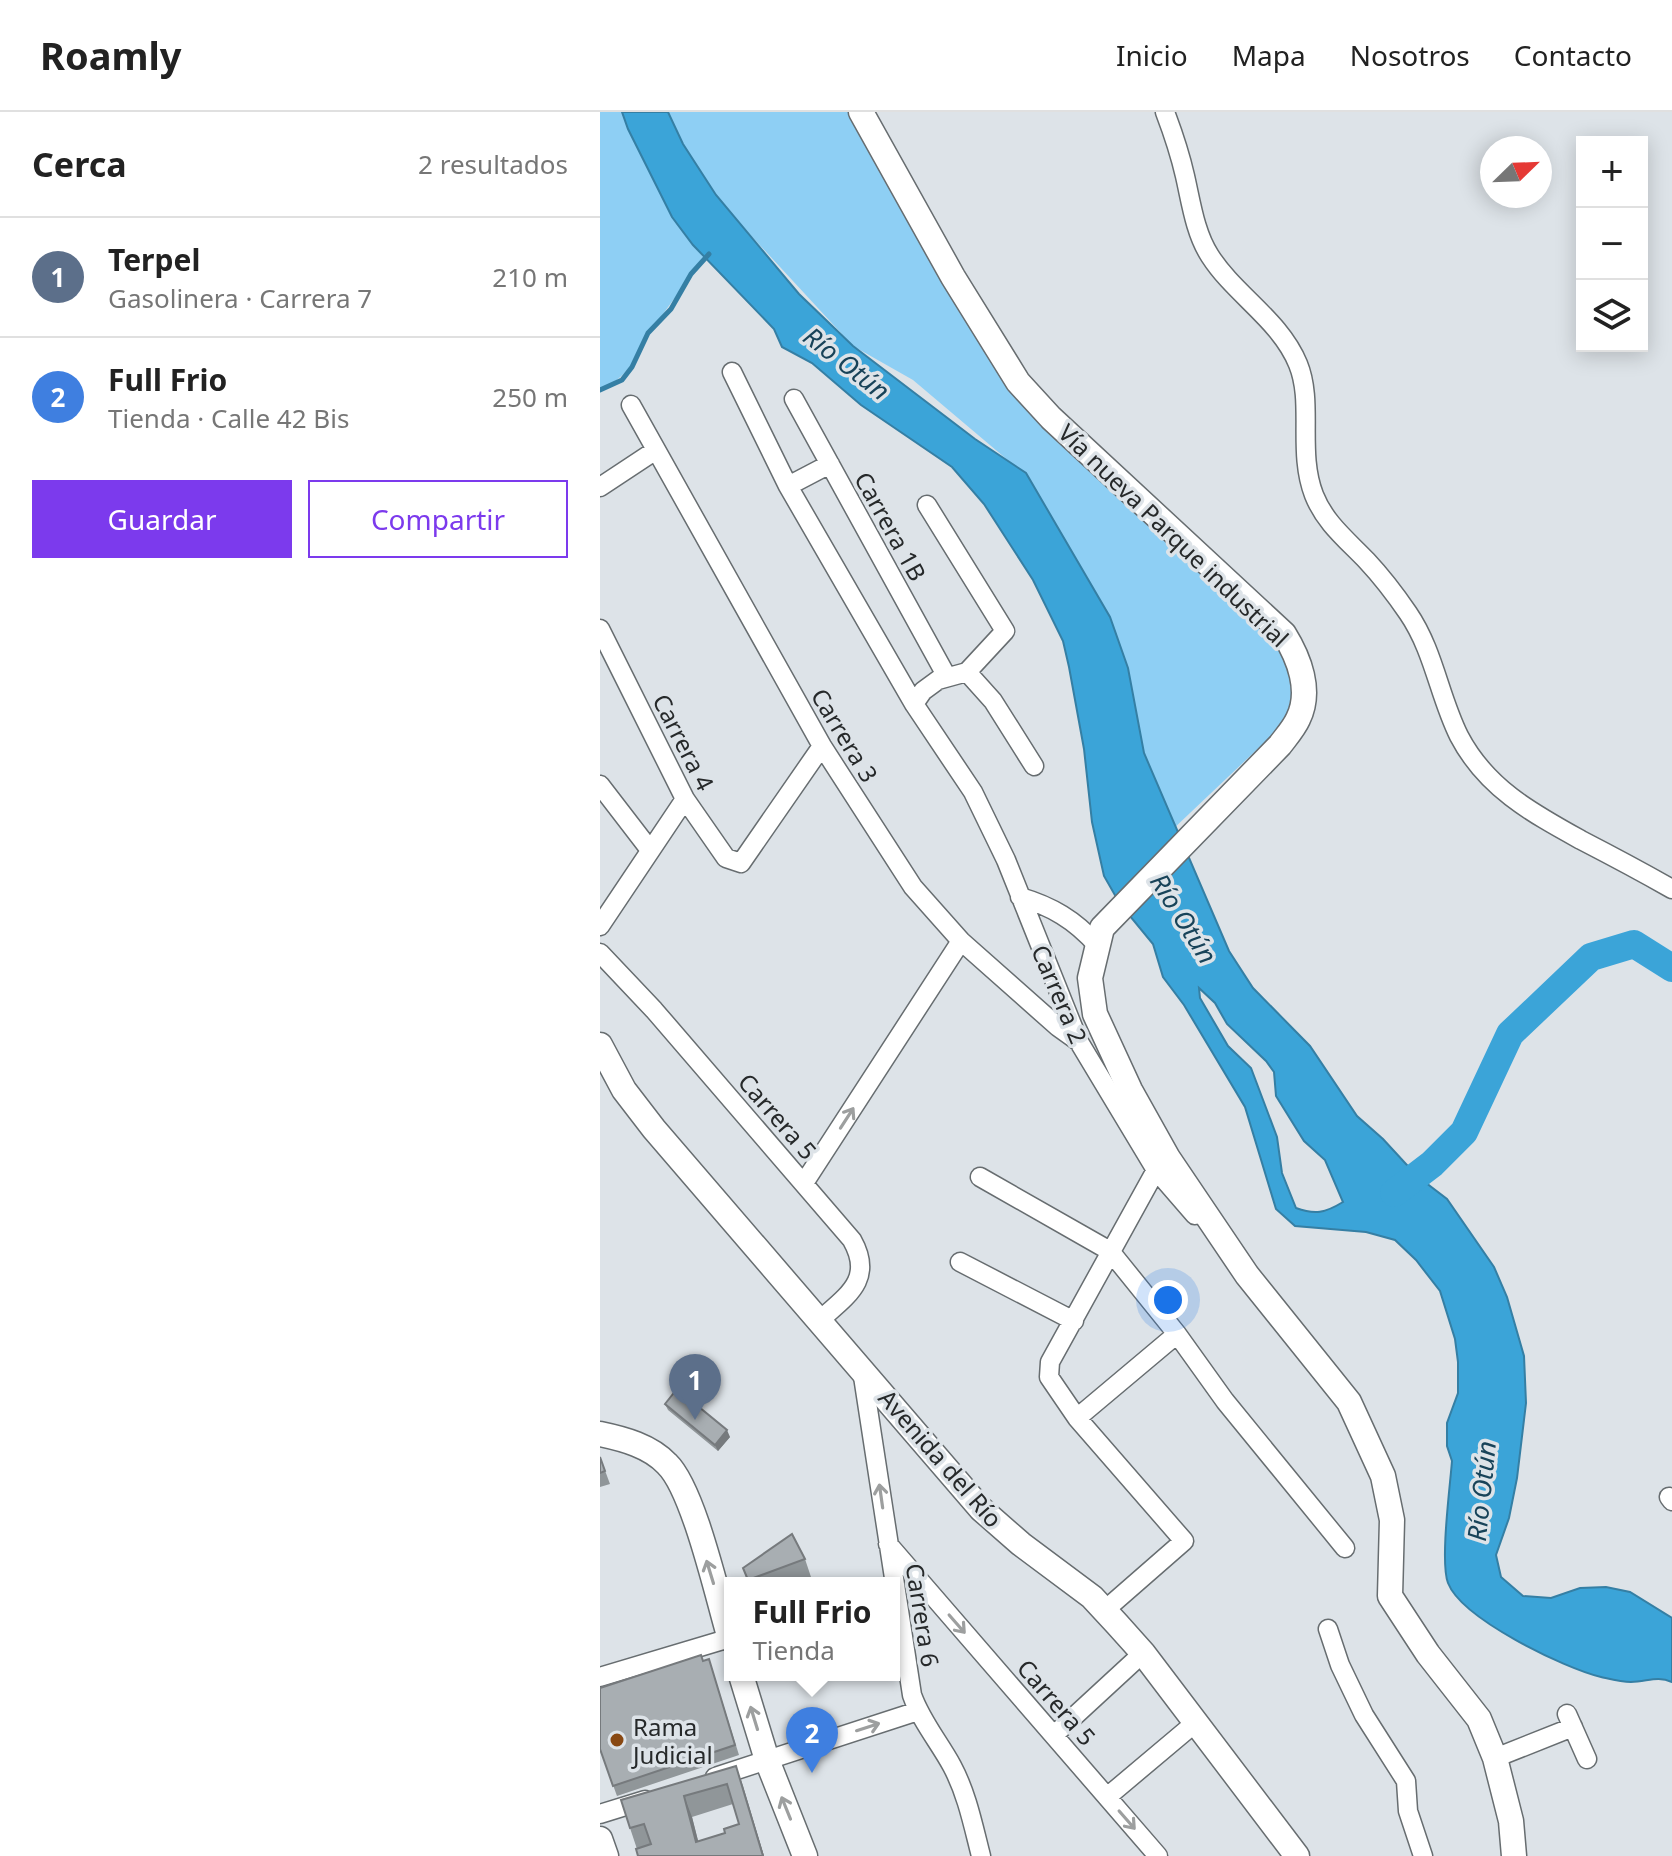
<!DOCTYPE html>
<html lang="es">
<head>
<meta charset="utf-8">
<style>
  body { margin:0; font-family:"Noto Sans",sans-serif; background:#f2f2f2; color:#222 }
  .controls { position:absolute; right:24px; top:24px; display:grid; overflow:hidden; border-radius:0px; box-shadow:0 4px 20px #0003 }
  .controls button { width:72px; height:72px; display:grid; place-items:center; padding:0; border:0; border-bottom:2px solid #e0e0e0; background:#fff; color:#222; font:40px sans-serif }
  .compass { position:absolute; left:880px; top:24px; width:72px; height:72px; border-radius:50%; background:#fff; box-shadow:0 4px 20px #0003; rotate:67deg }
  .you { position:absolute; left:568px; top:1188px; width:28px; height:28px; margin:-20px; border:6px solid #fff; border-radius:50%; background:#1a73e8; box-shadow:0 0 0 12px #1a73e833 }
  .badge { display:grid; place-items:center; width:52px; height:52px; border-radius:50%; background:#7c3aed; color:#fff; font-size:26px; font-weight:700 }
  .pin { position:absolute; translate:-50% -66px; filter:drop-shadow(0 2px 4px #0008) }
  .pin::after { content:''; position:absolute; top:42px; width:28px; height:24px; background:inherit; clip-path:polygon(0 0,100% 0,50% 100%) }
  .popup { position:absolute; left:124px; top:1465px; width:176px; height:104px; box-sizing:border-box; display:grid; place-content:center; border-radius:0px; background:#fff; filter:drop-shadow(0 2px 6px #0005); font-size:26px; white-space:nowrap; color:#767676 }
  .popup b { font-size:30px; color:#222 }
  .popup::after { content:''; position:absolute; left:50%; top:100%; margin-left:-16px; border:16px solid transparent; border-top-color:#fff }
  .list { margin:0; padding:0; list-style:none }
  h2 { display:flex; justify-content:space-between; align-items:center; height:104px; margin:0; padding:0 32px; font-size:34px }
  h2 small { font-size:26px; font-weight:400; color:#767676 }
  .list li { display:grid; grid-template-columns:52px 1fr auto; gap:24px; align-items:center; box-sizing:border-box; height:120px; padding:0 32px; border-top:2px solid #e0e0e0 }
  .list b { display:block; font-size:30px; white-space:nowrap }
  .list p { margin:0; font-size:26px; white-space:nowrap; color:#767676 }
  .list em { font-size:26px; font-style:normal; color:#767676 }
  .actions { display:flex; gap:16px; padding:24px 32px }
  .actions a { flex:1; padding:18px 0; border:2px solid #7c3aed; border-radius:0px; text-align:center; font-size:28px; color:#7c3aed }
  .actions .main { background:#7c3aed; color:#fff }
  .icon { flex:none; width:44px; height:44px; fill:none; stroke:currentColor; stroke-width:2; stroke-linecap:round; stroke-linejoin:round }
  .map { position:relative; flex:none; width:1072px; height:1744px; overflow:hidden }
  header { display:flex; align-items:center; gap:48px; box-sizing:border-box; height:112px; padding:0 40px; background:#fff; border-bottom:2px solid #e0e0e0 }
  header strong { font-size:38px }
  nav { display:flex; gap:44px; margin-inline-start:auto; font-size:28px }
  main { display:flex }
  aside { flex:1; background:#fff }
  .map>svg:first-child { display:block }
  .green { fill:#8ecff4 }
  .water { fill:#3ba4d8; stroke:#357fa4; stroke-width:2; fill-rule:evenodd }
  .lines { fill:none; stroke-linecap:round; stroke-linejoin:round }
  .stream { stroke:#357fa4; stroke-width:5 }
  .river { stroke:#3ba4d8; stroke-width:28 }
  .street-casing { stroke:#676d70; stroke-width:21 }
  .secondary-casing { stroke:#676d70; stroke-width:27 }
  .street { stroke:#fff; stroke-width:18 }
  .secondary { stroke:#fff; stroke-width:24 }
  .wall { fill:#909699; fill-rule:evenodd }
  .shaded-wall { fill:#767a7d }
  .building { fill:#a8aeb2; stroke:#767a7d; stroke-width:2; fill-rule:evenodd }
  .oneway { stroke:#9d9f9f }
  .poi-dot { fill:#884812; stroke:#dde3e8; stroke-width:3 }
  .labels { text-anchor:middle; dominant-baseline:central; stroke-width:7; stroke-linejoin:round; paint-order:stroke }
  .street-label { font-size:24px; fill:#26292a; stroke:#dde3e8 }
  .poi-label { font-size:24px; fill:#26292a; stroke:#dde3e8; text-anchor:start }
  .water-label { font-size:26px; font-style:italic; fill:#184359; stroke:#dde3e8 }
</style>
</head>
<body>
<header>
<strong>Roamly</strong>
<nav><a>Inicio</a><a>Mapa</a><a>Nosotros</a><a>Contacto</a></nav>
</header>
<main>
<aside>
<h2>Cerca<small>2 resultados</small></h2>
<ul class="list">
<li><span class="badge" style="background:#5c6f8a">1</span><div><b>Terpel</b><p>Gasolinera · Carrera 7</p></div><em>210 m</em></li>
<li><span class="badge" style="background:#3f7fe0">2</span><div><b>Full Frio</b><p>Tienda · Calle 42 Bis</p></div><em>250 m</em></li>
</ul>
<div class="actions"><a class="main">Guardar</a><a>Compartir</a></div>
</aside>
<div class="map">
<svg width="1072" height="1744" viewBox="0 0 1072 1744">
  <rect width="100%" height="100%" fill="#dde3e8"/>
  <path class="green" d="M0 0H47L120 128C97 155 76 184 55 213 34 241 36 261 0 278Z
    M63 0H257L418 270 641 483 703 566 685 611 552 737 487 464 410 350 313 268 253 234 120 90Z"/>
  <path class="water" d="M22 0H68L83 32 116 83 199 182 253 234 375 327 426 361 510 505 528 556 544 641 629 839 653 876 710 934 757 1004 783 1027 817 1064 847 1087 894 1155 907 1185 924 1244 926 1291 917 1366 909 1406 896 1443 901 1465 923 1484 951 1486 980 1476 1006 1475 1030 1480 1072 1506V1570C1057 1563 1047 1570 1031 1570 1021 1570 1010 1567 1001 1565 964 1556 862 1507 848 1471 840 1450 850 1375 852 1349L847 1334V1311L858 1281V1250L855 1227 840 1179 816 1148 795 1128 766 1120 695 1114 676 1097 645 995 584 893 563 865 553 832 520 792 504 764 492 710 484 637 469 555 463 529 433 468 384 392 352 355 261 293 212 251 182 235 174 217 93 133 72 105 28 17ZM599 876 615 891 627 912 666 949 674 960 676 984 704 1029 725 1048 743 1090C725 1101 715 1103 696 1096L682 1061 677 1025 651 956 628 934 600 886Z"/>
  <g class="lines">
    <path class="stream" d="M0 278 22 268 32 255 48 221 71 197 91 162 109 142"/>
    <path class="river" d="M794 1081 832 1052 864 1020 910 922 991 845 1034 832 1072 856"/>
    <defs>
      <path id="street" d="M565 0C573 21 580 42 585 64 591 90 595 121 610 144 635 183 680 208 698 252 714 291 697 339 714 383 725 411 747 428 767 449 782 465 795 482 808 501 834 539 839 584 859 624 886 676 932 701 981 728 1012 744 1042 760 1072 777
        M132 260 188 374 314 592 373 680 406 748 479 930 556 1058 595 1103
        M194 287 347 565
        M31 293 222 634 313 775 361 829 458 915 479 930
        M188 374 230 352
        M0 375 56 338
        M0 517 85 687 126 746 141 751 222 634
        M367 560 393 589 434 654
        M314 592 323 579 338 568 367 560 405 519 327 393
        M0 673 50 738
        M420 785C451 794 475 808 497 833
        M0 814 85 687
        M0 841 54 898 252 1128C274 1167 248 1183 220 1208
        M380 1065 510 1139 577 1222 625 1289 745 1436
        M204 1071 361 829
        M360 1150 474 1209
        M262 1258 312 1583C321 1609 339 1630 352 1654 367 1682 373 1713 381 1744
        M477 1306 577 1222
        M1069 1385 1072 1389
        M288 1432 558 1744
        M505 1498 584 1429 477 1306 449 1265 450 1250 556 1058
        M728 1517 740 1553 764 1603 806 1669 808 1699 823 1744
        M0 1565 130 1526
        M967 1602 987 1647
        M454 1623 543 1541
        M895 1646 973 1615
        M115 1665 318 1599
        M507 1685 595 1611
        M0 1702 45 1688"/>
      <path id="secondary" d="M261 0 353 165 418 270 451 306 684 522C699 546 712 579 698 607 694 616 686 625 680 633L502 816 490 866 495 902 530 978 568 1046 647 1163 749 1290 783 1364 792 1408 790 1484 828 1542 879 1607 895 1646 911 1709 914 1744
        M0 933 24 978 54 1017 381 1397 421 1432 492 1485 517 1512 543 1541 697 1744
        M0 1322C24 1327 50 1334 67 1352 94 1378 118 1487 130 1527
        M141 1563 167 1648 205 1744
        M0 1727 6 1744"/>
    </defs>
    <use href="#street" class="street-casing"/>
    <use href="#secondary" class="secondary-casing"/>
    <use href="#street" class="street"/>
    <use href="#secondary" class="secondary"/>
  </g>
  <path class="wall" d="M65 1292 130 1325 118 1339 68 1298Z
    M0 1345 10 1372 0 1375Z
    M205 1447 213 1471H148L143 1456Z
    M109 1547 139 1643 17 1684 0 1637 103 1549Z
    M136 1654 164 1744H38L37 1737 30 1716ZM133 1692 139 1712 125 1721 98 1729 92 1705Z"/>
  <path class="shaded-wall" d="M127 1318 130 1325 118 1339 115 1333Z
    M136 1654 143 1674 164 1744H163Z
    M84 1684 92 1705 102 1744 96 1730Z"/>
  <path class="building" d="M77 1277 127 1318 115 1333 65 1292Z
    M0 1345 5 1359 0 1361Z
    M192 1422 205 1447 148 1468 143 1456Z
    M101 1543 103 1549 109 1547 135 1633 13 1674 0 1637V1576Z
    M136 1654 163 1744H38L36 1737 51 1732 44 1712 30 1716 21 1688ZM127 1672 139 1712 124 1717 125 1721 96 1730 84 1684Z"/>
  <defs><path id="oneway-shaft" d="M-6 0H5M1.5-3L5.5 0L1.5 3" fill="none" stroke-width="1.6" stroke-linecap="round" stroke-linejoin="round" transform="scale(2)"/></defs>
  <g class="oneway">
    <use href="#oneway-shaft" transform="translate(247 1006) rotate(-57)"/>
    <use href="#oneway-shaft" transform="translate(281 1384) rotate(-98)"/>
    <use href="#oneway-shaft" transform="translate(110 1460) rotate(-107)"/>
    <use href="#oneway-shaft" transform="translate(357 1512) rotate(49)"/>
    <use href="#oneway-shaft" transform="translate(154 1606) rotate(-107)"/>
    <use href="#oneway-shaft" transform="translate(268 1615) rotate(-18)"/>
    <use href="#oneway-shaft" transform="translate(186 1696) rotate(-112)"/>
    <use href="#oneway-shaft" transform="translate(527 1708) rotate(49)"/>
  </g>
  <circle class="poi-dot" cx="17" cy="1628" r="8"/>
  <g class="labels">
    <g class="street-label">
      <text transform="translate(291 414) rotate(61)">Carrera 1B</text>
      <text transform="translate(574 423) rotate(44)">Vía nueva Parque industrial</text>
      <text transform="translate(245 623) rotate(59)">Carrera 3</text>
      <text transform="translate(84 630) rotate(63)">Carrera 4</text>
      <text transform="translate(460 882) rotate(67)">Carrera 2</text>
      <text transform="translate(178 1004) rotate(49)">Carrera 5</text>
      <text transform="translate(341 1346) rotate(49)">Avenida del Río</text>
      <text transform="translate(323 1503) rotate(81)">Carrera 6</text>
      <text transform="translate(457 1590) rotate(49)">Carrera 5</text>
    </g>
    <g class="poi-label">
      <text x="33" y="1614">Rama<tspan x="33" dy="28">Judicial</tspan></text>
    </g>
    <g class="water-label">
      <text transform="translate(247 251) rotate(38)">Río Otún</text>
      <text transform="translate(584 806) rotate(58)">Río Otún</text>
      <text transform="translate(881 1379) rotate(-84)">Río Otún</text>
    </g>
  </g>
</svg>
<div class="controls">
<button>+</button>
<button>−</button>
<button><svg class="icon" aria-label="layers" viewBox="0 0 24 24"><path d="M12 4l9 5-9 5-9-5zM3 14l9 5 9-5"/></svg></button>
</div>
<svg class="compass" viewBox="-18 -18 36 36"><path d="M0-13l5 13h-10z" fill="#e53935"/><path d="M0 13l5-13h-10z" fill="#767676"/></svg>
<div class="you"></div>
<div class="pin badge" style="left:95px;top:1308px;background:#5c6f8a">1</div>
<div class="pin badge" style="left:212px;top:1661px;background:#3f7fe0">2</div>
<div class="popup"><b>Full Frio</b>Tienda</div>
</div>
</main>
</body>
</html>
